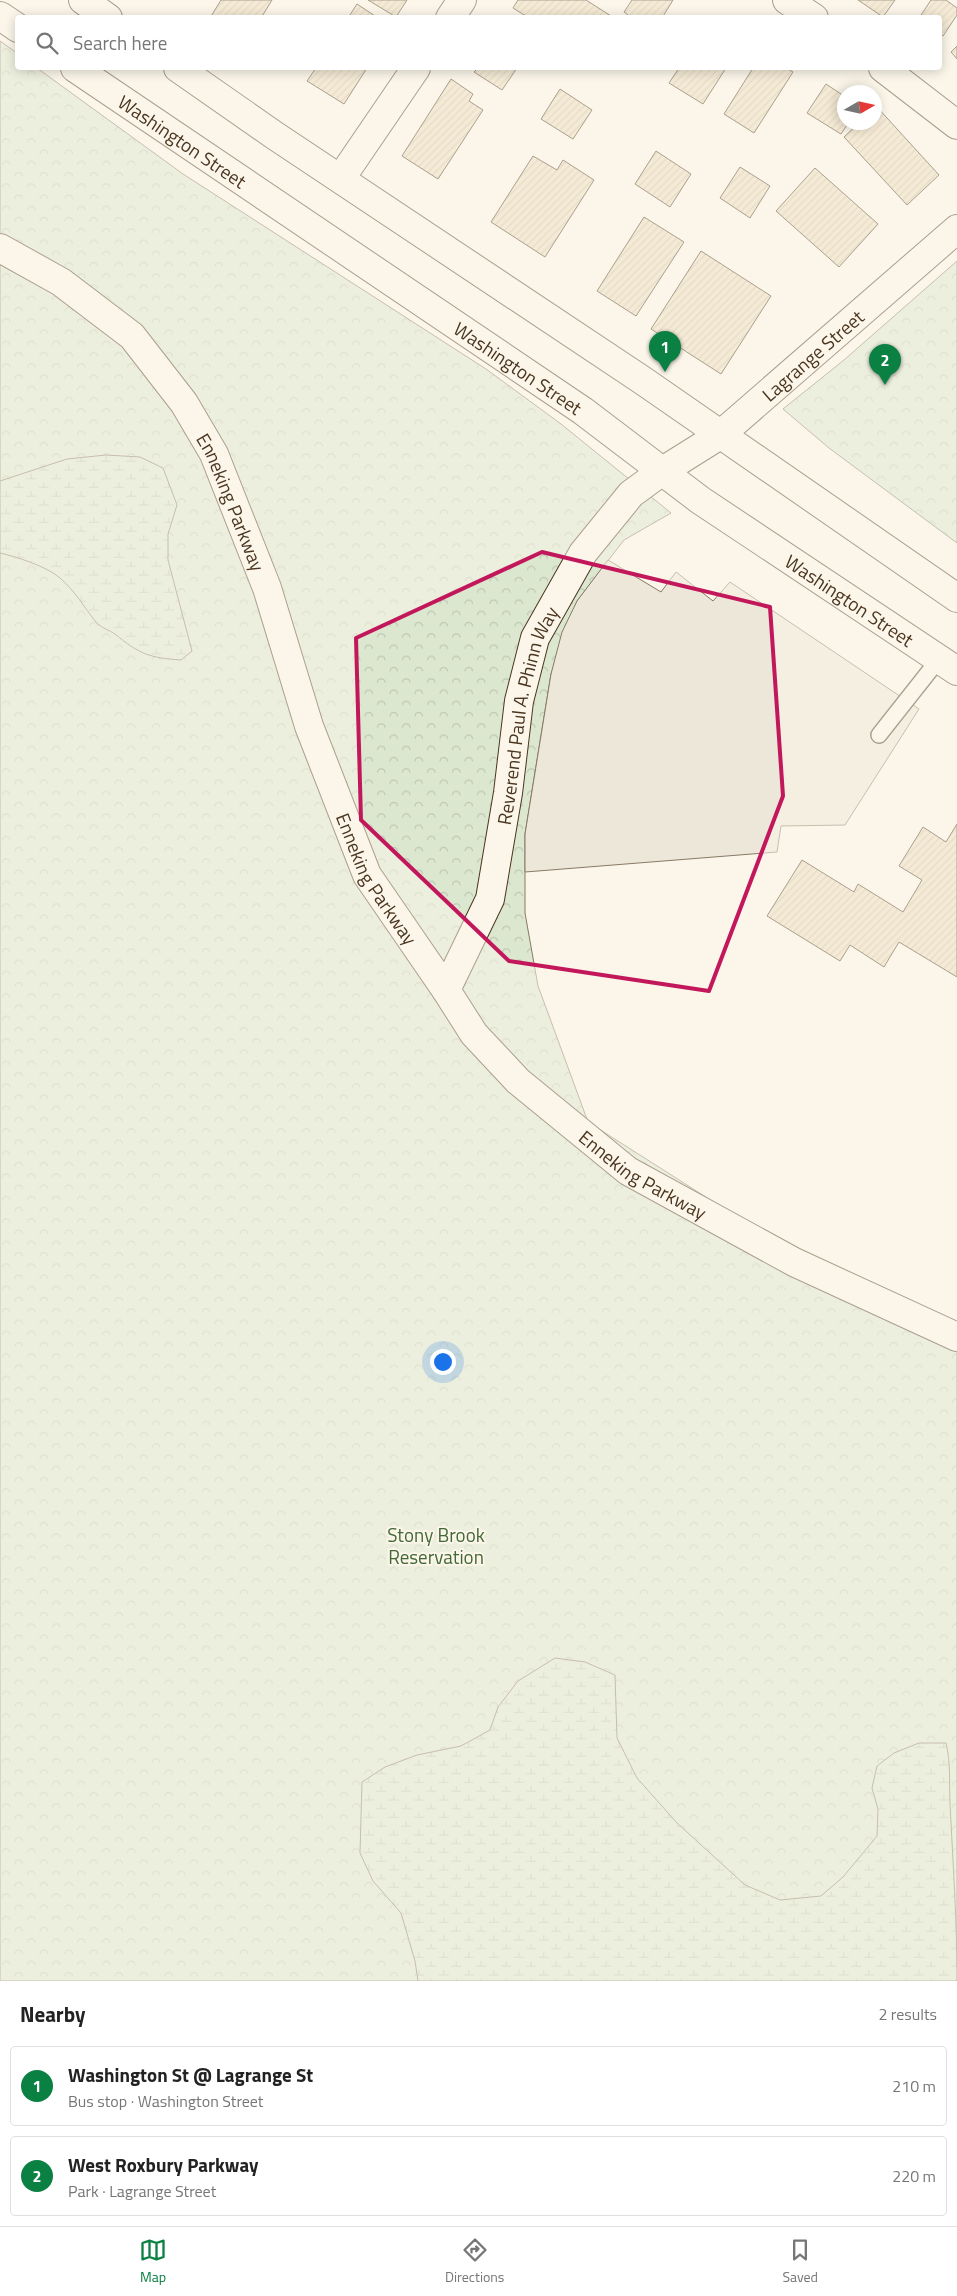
<!DOCTYPE html>
<html lang="en">
<head>
<meta charset="utf-8">
<style>
  body { margin:0; font-family:"Titillium Web",sans-serif; background:#f2f2f2; color:#222 }
  .compass { position:absolute; left:837px; top:85px; width:45px; height:45px; border-radius:50%; background:#fff; box-shadow:0 2px 12px #0003; rotate:81deg }
  .you { position:absolute; left:442px; top:1361px; width:18px; height:18px; margin:-12px; border:4px solid #fff; border-radius:50%; background:#1a73e8; box-shadow:0 0 0 8px #1a73e833 }
  .badge { display:grid; place-items:center; width:32px; height:32px; border-radius:50%; background:#0b8043; color:#fff; font-size:16px; font-weight:700 }
  .pin { position:absolute; translate:-50% -41px; filter:drop-shadow(0 1px 2px #0008) }
  .pin::after { content:''; position:absolute; top:26px; width:18px; height:15px; background:inherit; clip-path:polygon(0 0,100% 0,50% 100%) }
  .list { margin:0; padding:0; list-style:none }
  h2 { display:flex; justify-content:space-between; align-items:center; height:65px; margin:0; padding:0 20px; font-size:21px }
  h2 small { font-size:16px; font-weight:400; color:#767676 }
  .list li { display:grid; grid-template-columns:32px 1fr auto; gap:15px; align-items:center; box-sizing:border-box; height:80px; margin:0 10px 10px; padding:0 10px; border:1px solid #e0e0e0; border-radius:5px }
  .list b { display:block; font-size:19px; white-space:nowrap }
  .list p { margin:0; font-size:16px; white-space:nowrap; color:#767676 }
  .list em { font-size:16px; font-style:normal; color:#767676 }
  .icon { flex:none; width:28px; height:28px; fill:none; stroke:currentColor; stroke-width:2; stroke-linecap:round; stroke-linejoin:round }
  .map { position:relative; flex:none; width:957px; height:1981px; overflow:hidden }
  .search { position:absolute; background:#fff; box-shadow:0 2px 12px #0003; left:15px; right:15px; top:15px; height:55px; display:flex; align-items:center; gap:12px; box-sizing:border-box; padding:0 18px; border-radius:5px; color:#767676; font-size:19px }
  .sheet { height:245px; background:#fff }
  nav { display:flex; justify-content:space-around; align-items:center; box-sizing:border-box; height:70px; border-top:1px solid #e0e0e0; background:#fff; font-size:14px; color:#767676 }
  nav a { display:grid; justify-items:center; gap:2px }
  nav .on { color:#0b8043 }
  .map>svg:first-child { display:block }
  .forest { fill:url(#forest-crowns); stroke:#887966 }
  .wetland { fill:url(#wetland-marsh); stroke:#887966 }
  .parking { fill:#ede7d9; stroke:#887966 }
  .building { fill:url(#building-hatch); stroke:#4a3520 }
  .lines { fill:none; stroke-linecap:round; stroke-linejoin:round }
  .lane-casing { stroke:#4a3520; stroke-width:18 }
  .street-casing { stroke:#4a3520; stroke-width:30 }
  .secondary-casing { stroke:#4a3520; stroke-width:30 }
  .primary-casing { stroke:#4a3520; stroke-width:30 }
  .lane { stroke:#fbf6e9; stroke-width:15 }
  .street { stroke:#fbf6e9; stroke-width:28 }
  .secondary { stroke:#fbf6e9; stroke-width:28 }
  .primary { stroke:#fbf6e9; stroke-width:28 }
  .marked { fill:none; stroke:#c2185b; stroke-width:4; stroke-linejoin:round }
  .labels { text-anchor:middle; dominant-baseline:central; stroke-width:4; stroke-linejoin:round; paint-order:stroke }
  .street-label { font-size:19px; fill:#4a3520; stroke:#fbf6e9 }
  .park-label { font-size:19px; fill:#436837; stroke:#fbf6e9 }
</style>
</head>
<body>
<div class="map">
<svg width="957" height="1981" viewBox="0 0 957 1981">
  <defs>
    <pattern id="forest-crowns" width="20" height="18" patternUnits="userSpaceOnUse" patternTransform="scale(1.25)"><rect width="20" height="18" fill="#dce7d0"/><path d="M2 6a3 3 0 1 1 6 0M12 15a3 3 0 1 1 6 0" fill="none" stroke="#bec7b2"/></pattern>
    <pattern id="wetland-marsh" width="20" height="14" patternUnits="userSpaceOnUse" patternTransform="scale(1.25)"><rect width="20" height="14" fill="#dce7d0"/><path d="M1 5h8M5 5V1M11 12h8M15 12V8" fill="none" stroke="#bec7b2"/></pattern>
    <pattern id="building-hatch" width="6" height="6" patternUnits="userSpaceOnUse" patternTransform="scale(1.25)"><rect width="6" height="6" fill="#ecdcbc"/><path d="M-1 1l2-2M0 6l6-6M5 7l2-2" fill="none" stroke="#ccbda1"/></pattern>
  </defs>
  <rect width="100%" height="100%" fill="#fbf6e9"/>
  <path class="forest" d="M0 41 17 53 18 68H37L183 174 486 369 561 424 671 513 624 540 577 601 551 674 525 834V913L538 986 552 1024 588 1122 742 1220 814 1256 957 1338V1981H0Z
    M957 261V543L829 448 783 409 844 360Z"/>
  <path class="wetland" d="M106 455 140 457 163 468 177 505 168 534V560L192 651 181 660C150 658 139 654 115 634 109 630 101 628 96 622 83 606 76 592 60 578 46 566 17 557 0 553V481L67 459Z
    M555 1658 585 1662 615 1675 617 1738 637 1778 677 1823 745 1885 780 1900 821 1896 843 1877 877 1836 878 1809 872 1788 877 1766 894 1753 919 1743H946C951 1764 949 1783 950 1804 953 1863 957 1922 957 1981H418L415 1961 401 1913 373 1881 360 1853 362 1782 385 1767 417 1755 461 1746 490 1730 498 1707 518 1681Z"/>
  <path class="parking" d="M608 560 661 592 676 572 713 601 730 582 919 709 845 825 781 826 777 852 525 872V834L551 674 562 632 577 601Z"/>
  <path class="building" d="M221 0H272L261 18H210Z
    M368 0H407L396 17Z
    M518 0H586L611 16 529 18 513 8Z
    M632 0H673L662 18H632L624 12Z
    M858 0H895L883 17Z
    M931 0H946L957 8V15L943 36 940 34V18H919Z
    M357 4 378 18H348Z
    M957 46V59L951 52Z
    M316 68H367L344 104 307 81Z
    M478 68H517L502 90 474 72Z
    M679 68H726L703 104 669 83Z
    M753 68H786L793 72 754 133 724 114Z
    M451 79 473 94 469 101 483 110 438 179 402 156Z
    M826 84 844 96V122H849L841 134 807 113Z
    M560 89 592 110 573 139 541 119Z
    M877 107 939 175 907 205 844 137 860 122H874V110Z
    M656 151 691 174 670 207 635 184Z
    M533 156 557 170 563 160 594 180 545 257 491 222Z
    M740 167 770 186 750 218 720 198Z
    M815 168 878 224 839 267 776 211Z
    M644 217 684 242 636 316 597 291Z
    M701 251 771 296 721 374 651 329Z
    M957 824V977L899 942 884 967 850 945 840 961 767 916 802 860 854 892 858 884 903 912 922 880 899 866 923 827 946 842Z"/>
  <g class="lines">
    <defs>
      <path id="lane" d="M879 735 939 659"/>
      <path id="street" d="M787 0 814 18
        M450 18 462 0
        M883 68 957 125
        M341 178 416 68"/>
      <g id="secondary">
        <path id="s1" d="M0 248 61 282 132 336 184 403 214 454 267 588 309 726 367 875 446 990 474 1034 518 1081 628 1171 794 1262 957 1337"/>
        <path id="s2" d="M446 990 490 899 508 793 519 701 535 638 583 553 631 494 661 472 720 435 957 229"/>
      </g>
      <g id="primary">
        <path d="M83 0 108 18"/>
        <path d="M0 16 18 28"/>
        <path id="s3" d="M75 68 583 411 700 500 957 671"/>
        <path d="M178 68 274 135 642 380 957 598"/>
      </g>
    </defs>
    <use href="#lane" class="lane-casing"/>
    <use href="#street" class="street-casing"/>
    <use href="#secondary" class="secondary-casing"/>
    <use href="#primary" class="primary-casing"/>
    <use href="#lane" class="lane"/>
    <use href="#street" class="street"/>
    <use href="#secondary" class="secondary"/>
    <use href="#primary" class="primary"/>
  </g>
  <path d="M0 0H957V1981H0ZM542 552 770 607 783 796 709 991 509 961 361 820 356 638Z" fill="#fbf6e9" fill-opacity=".55" fill-rule="evenodd"/>
  <path class="marked" d="M542 552 770 607 783 796 709 991 509 961 361 820 356 638Z"/>
  <g class="labels">
    <g class="street-label">
      <text stroke="none"><textPath href="#s3" startOffset="130">Washington Street</textPath></text>
      <text stroke="none"><textPath href="#s2" startOffset="769">Lagrange Street</textPath></text>
      <text stroke="none"><textPath href="#s3" startOffset="535">Washington Street</textPath></text>
      <text stroke="none"><textPath href="#s1" startOffset="354">Enneking Parkway</textPath></text>
      <text stroke="none"><textPath href="#s3" startOffset="940">Washington Street</textPath></text>
      <text stroke="none"><textPath href="#s2" startOffset="289">Reverend Paul A. Phinn Way</textPath></text>
      <text stroke="none"><textPath href="#s1" startOffset="759">Enneking Parkway</textPath></text>
      <text stroke="none"><textPath href="#s1" startOffset="1164">Enneking Parkway</textPath></text>
    </g>
    <g class="park-label">
      <text x="436" y="1534">Stony Brook<tspan x="436" dy="22">Reservation</tspan></text>
    </g>
  </g>
</svg>
<svg class="compass" viewBox="-18 -18 36 36"><path d="M0-13l5 13h-10z" fill="#e53935"/><path d="M0 13l5-13h-10z" fill="#767676"/></svg>
<div class="you"></div>
<div class="pin badge" style="left:665px;top:372px">1</div>
<div class="pin badge" style="left:885px;top:385px">2</div>
<div class="search"><svg class="icon" aria-label="search" viewBox="0 0 24 24"><circle cx="10" cy="10" r="6"/><path d="M15 15l6 6"/></svg>Search here</div>
</div>
<section class="sheet">
<h2>Nearby<small>2 results</small></h2>
<ul class="list">
<li><span class="badge">1</span><div><b>Washington St @ Lagrange St</b><p>Bus stop · Washington Street</p></div><em>210 m</em></li>
<li><span class="badge">2</span><div><b>West Roxbury Parkway</b><p>Park · Lagrange Street</p></div><em>220 m</em></li>
</ul>
</section>
<nav>
<a class="on"><svg class="icon" aria-label="map" viewBox="0 0 24 24"><path d="M3 6l6-2 6 2 6-2v14l-6 2-6-2-6 2zM9 4v14M15 6v14"/></svg>Map</a>
<a><svg class="icon" aria-label="directions" viewBox="0 0 24 24"><path d="M12 3l9 9-9 9-9-9zM9 14v-3h6M13 9l2 2-2 2"/></svg>Directions</a>
<a><svg class="icon" aria-label="saved" viewBox="0 0 24 24"><path d="M7 4h10v16l-5-4-5 4z"/></svg>Saved</a>
</nav>
</body>
</html>
